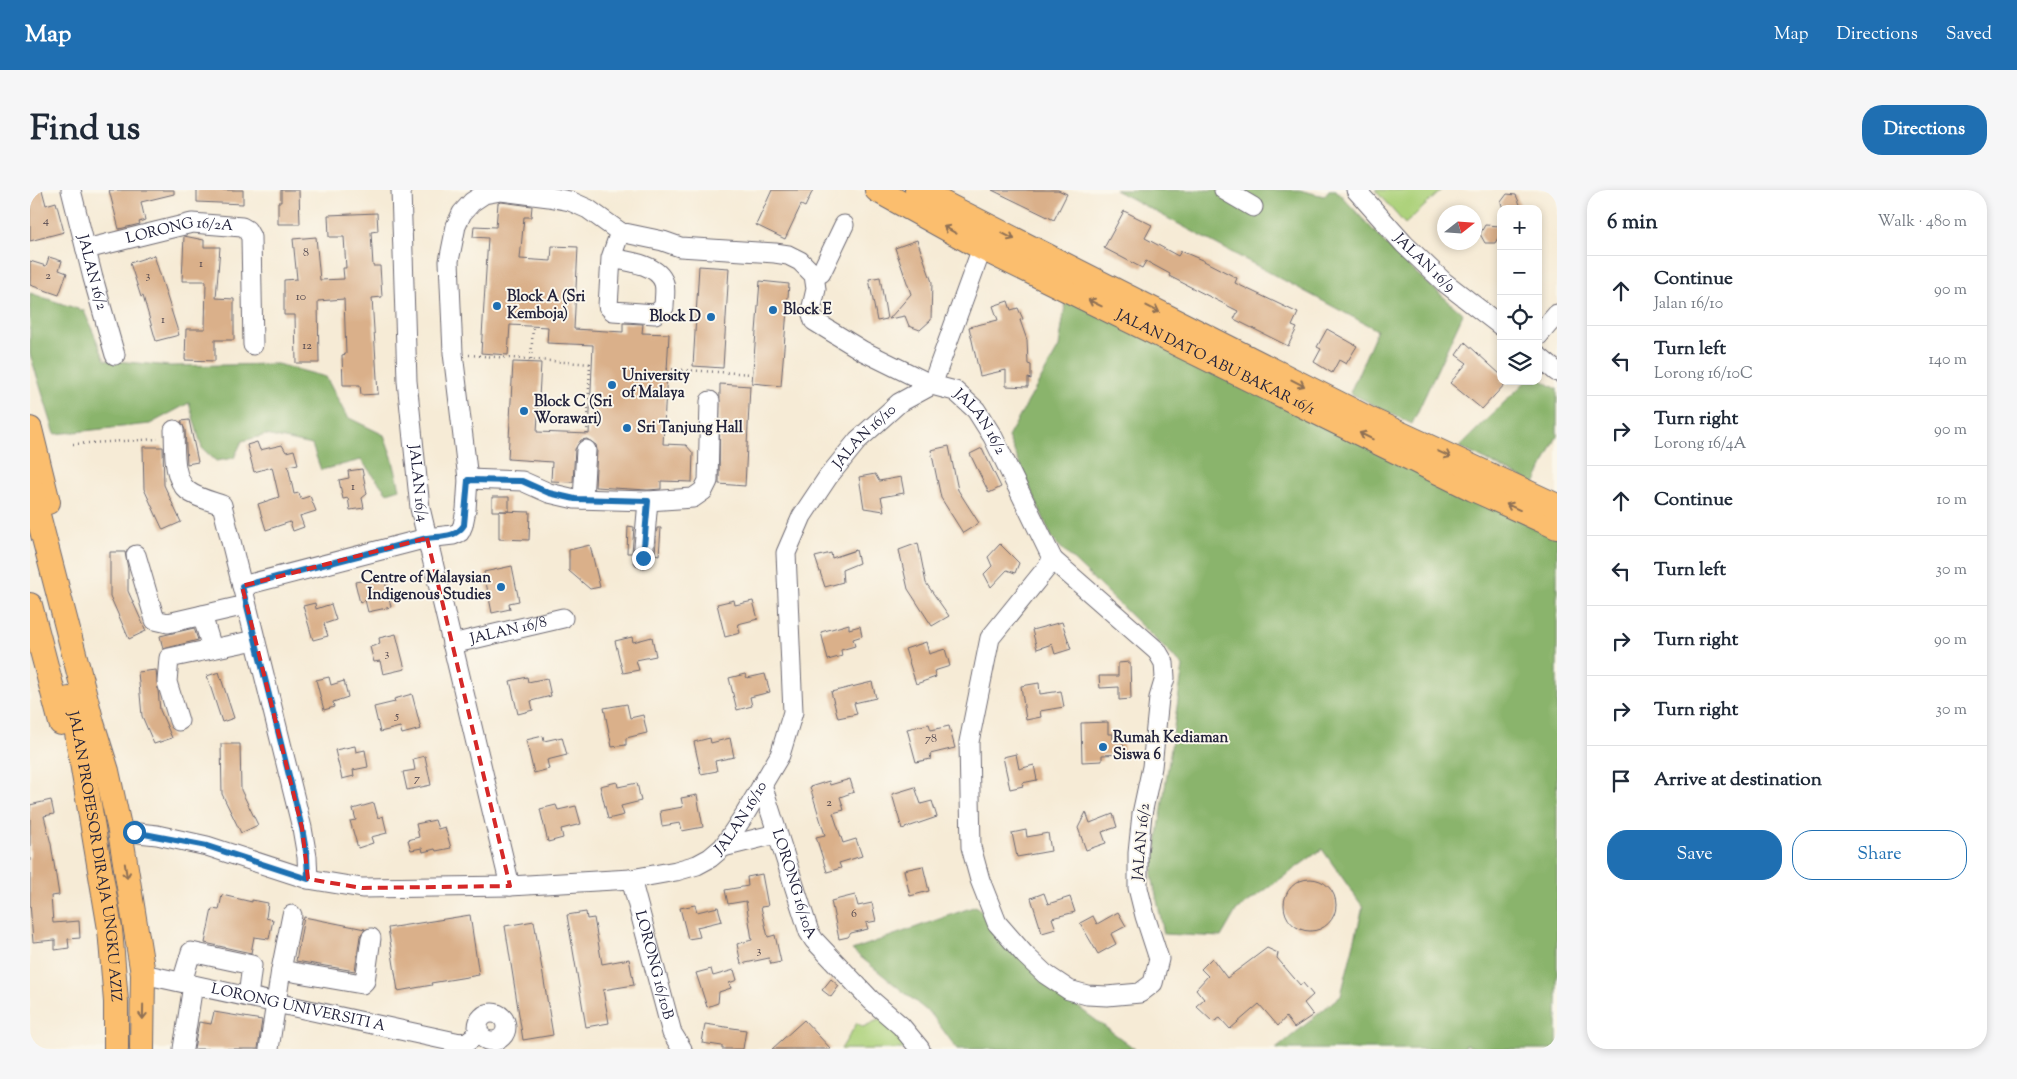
<!DOCTYPE html>
<html lang="en">
<head>
<meta charset="utf-8">
<style>
  body { margin:0; font-family:"Sorts Mill Goudy",serif; background:#f6f6f7; color:#1f2937 }
  .controls { position:absolute; right:15px; top:15px; display:grid; overflow:hidden; border-radius:10px; box-shadow:0 2px 8px #0003 }
  .controls button { width:45px; height:45px; display:grid; place-items:center; padding:0; border:0; border-bottom:1px solid #e0e1e3; background:#fff; color:#1f2937; font:25px sans-serif }
  .compass { position:absolute; left:1407px; top:15px; width:45px; height:45px; border-radius:50%; background:#fff; box-shadow:0 2px 8px #0003; rotate:73deg }
  .stop { position:absolute; width:15px; height:15px; margin:-11px; border:4px solid #1f6fb2; border-radius:50%; background:#fff }
  .stop.end { background:#1f6fb2; border-color:#fff; box-shadow:0 1px 5px #0008 }
  .list { margin:0; padding:0; list-style:none }
  h2 { display:flex; justify-content:space-between; align-items:center; height:65px; margin:0; padding:0 20px; font-size:21px }
  h2 small { font-size:16px; font-weight:400; color:#747a83 }
  .list li { display:grid; grid-template-columns:32px 1fr auto; gap:15px; align-items:center; box-sizing:border-box; height:70px; padding:0 20px; border-top:1px solid #e0e1e3 }
  .list b { display:block; font-size:19px; white-space:nowrap }
  .list p { margin:0; font-size:16px; white-space:nowrap; color:#747a83 }
  .list em { font-size:16px; font-style:normal; color:#747a83 }
  .actions { display:flex; gap:10px; padding:15px 20px }
  .actions a { flex:1; padding:11px 0; border:1px solid #1f6fb2; border-radius:20px; text-align:center; font-size:18px; color:#1f6fb2 }
  .actions .main { background:#1f6fb2; color:#fff }
  .icon { flex:none; width:28px; height:28px; fill:none; stroke:currentColor; stroke-width:2; stroke-linecap:round; stroke-linejoin:round }
  .map { position:relative; flex:none; width:1527px; height:859px; overflow:hidden; border-radius:20px }
  header { display:flex; align-items:center; gap:30px; box-sizing:border-box; height:70px; padding:0 25px; background:#1f6fb2; color:#fff }
  header strong { font-size:24px }
  nav { display:flex; gap:28px; margin-inline-start:auto; font-size:18px }
  .intro { display:flex; align-items:center; justify-content:space-between; box-sizing:border-box; height:120px; padding:0 30px }
  h1 { margin:0; font-size:35px }
  .button { padding:12px 22px; border-radius:20px; background:#1f6fb2; color:#fff; font-size:18px; font-weight:700 }
  main { display:flex; gap:30px; padding:0 30px }
  aside { flex:1; background:#fff; border-radius:20px; box-shadow:0 2px 8px #0003 }
  .map>svg:first-child { display:block }
  .green { fill:#add27c; stroke:#687a5c }
  .forest { fill:#8ab46c; stroke:#566b54 }
  .building { fill:#dab08a }
  .lines { fill:none; stroke-linecap:round; stroke-linejoin:round }
  .minor-casing { stroke:#6c6871; stroke-width:21 }
  .major-casing { stroke:#6c6871; stroke-width:26 }
  .path { stroke:#6c6871; stroke-width:2.5; stroke-dasharray:1 4; stroke-linecap:butt }
  .minor { stroke:#fff; stroke-width:19 }
  .major { stroke:#fbbe6e; stroke-width:24 }
  .oneway { stroke:#8e7054 }
  .route { stroke:#1f6fb2; stroke-width:6 }
  .marked { fill:none; stroke:#d62828; stroke-width:4; stroke-dasharray:10 6; stroke-linejoin:round }
  .poi-dot { fill:#1f6fb2; stroke:#fbf7ec; stroke-width:2 }
  .labels { text-anchor:middle; dominant-baseline:central; stroke-width:4; stroke-linejoin:round; paint-order:stroke }
  .number-label { font-size:12px; fill:#50464f }
  .street-label { font-size:15px; fill:#22223b; stroke:#fbf7ec }
  .poi-label { font-size:15px; font-weight:bold; fill:#22223b; stroke:#fbf7ec; text-anchor:start }
</style>
</head>
<body>
<header>
<strong>Map</strong>
<nav><a>Map</a><a>Directions</a><a>Saved</a></nav>
</header>
<div class="intro"><h1>Find us</h1><a class="button">Directions</a></div>
<main>
<div class="map">
<svg width="1527" height="859" viewBox="0 0 1527 859">
  <rect width="100%" height="100%" fill="#fbf7ec"/>
  <filter id="ink" filterUnits="userSpaceOnUse"><feTurbulence type="fractalNoise" baseFrequency=".02" numOctaves="2"/><feDisplacementMap in="SourceGraphic" scale="10" xChannelSelector="R" yChannelSelector="G"/><feConvolveMatrix kernelMatrix="1 2 1 2 8 2 1 2 1" color-interpolation-filters="sRGB"/></filter>
  <filter id="wash" filterUnits="userSpaceOnUse"><feTurbulence type="fractalNoise" baseFrequency=".0096" numOctaves="4" result="noise"/><feDisplacementMap in="SourceGraphic" scale="20" xChannelSelector="R" yChannelSelector="G"/><feGaussianBlur stdDeviation="1.12" result="paint"/><feColorMatrix in="noise" values="0 0 0 0 0 0 0 0 0 0 0 0 0 0 0 0 0 1.4 0 .05"/><feComposite in="paint" operator="in"/></filter>
  <g filter="url(#wash)">
    <rect width="100%" height="100%" fill="#f6ebd6"/>
    <path class="green" d="M1345 0H1412L1375 34Z
      M848 830 858 831 882 859H811L827 833 833 837Z"/>
    <path class="forest" d="M1085 0H1269L1294 6 1299 0H1306L1369 68 1433 124 1382 234 1320 203 1347 140Z
      M0 103 54 121 75 170 140 176 247 174 296 187 317 227 354 245 362 267 370 299 357 303 331 270 291 280 282 255 236 245 212 251 204 268 186 271 172 258 159 213 120 234 25 244 0 164Z
      M1036 108 1527 342V859H1449L1435 855V859H1246L1311 805 1333 717 1292 659 1206 721 1191 747 1134 744 1122 686 1153 476 1023 350 978 247 1029 157Z
      M1508 188 1527 199V246L1505 294 1429 257 1496 191H1508Z
      M946 716 1025 800 1105 859H927L902 825 822 760Z"/>
    <g id="blocks">
      <path class="building" d="M0 0H12L16 15 26 12 34 42 0 51Z
        M79 0H144V4L111 12 115 30 109 32 110 34 89 39Z
        M167 0H213V14L167 12Z
        M251 0H269L270 34H248V12H251Z
        M742 0H783L775 17 771 15 755 49 726 35Z
        M962 0H1028L1037 4 1024 30Z
        M1477 4 1486 5 1492 19H1473L1471 12Z
        M471 12 502 16 501 27H494L490 69 521 71 522 56 548 57 544 139 593 142V133L613 134 612 143 639 144 633 254 656 255 663 263 662 292 631 291V299L618 300 565 297 567 260 566 255 557 249 551 250 545 259 543 292 521 291 522 272 478 269 483 172 511 173 507 242 559 244 563 155 517 153 518 137 480 135 478 165 451 163 458 48 443 47 444 36 466 37 468 13Z
        M1094 21 1122 35 1115 48 1148 66 1151 61 1172 70 1207 88 1205 93 1268 123 1262 136 1267 138 1258 156 1204 129 1208 121 1139 86 1140 84 1116 71 1112 78 1074 58Z
        M347 23 348 41 341 42 343 76H350L352 107 342 108 348 204 331 205 330 195H313L312 165 316 164 314 109 288 111 289 173H266L265 125H254V90L267 89 263 49 286 47 290 90 314 89 313 78H316L314 47H299L298 25Z
        M1455 35 1471 36V43L1465 53H1455L1450 44Z
        M154 46 174 50V57H190L186 108 204 109V150H185V171L155 170 156 139H175L176 91H152Z
        M887 50 902 92 901 130 890 140 879 136 875 126 859 129 881 104 865 58Z
        M124 65 149 145 126 151 113 106 111 107 100 73Z
        M19 67 32 71 29 80 37 83 29 105 0 95V71L16 76Z
        M669 76 699 78 693 178 663 176Z
        M850 87 857 129 847 131 839 89Z
        M730 91 759 94 751 196 722 193Z
        M978 111 981 120 988 118 993 129 990 130 997 150 998 174 1001 175V189L998 188V197L976 196V180L950 186 939 137 968 130 963 116Z
        M1297 139 1327 156 1316 174 1309 170 1302 183 1284 172 1291 159 1287 157Z
        M1435 152 1471 185V191L1477 192 1452 219 1420 193 1437 173 1426 165Z
        M690 194 720 196 715 296 689 294Z
        M159 230 168 272 157 274 155 240 151 231Z
        M227 252 230 260 252 255 256 262 264 260 268 274 258 276 264 304 269 303 271 309 280 306 286 321 270 326 274 337 263 341 260 332 236 340 228 314 249 307 242 277 224 282 217 255Z
        M919 256 928 300 949 333 933 343 911 308 901 260Z
        M113 257H133L134 295 151 332 133 340 114 299Z
        M952 258 971 297 959 303 940 264Z
        M332 279 337 304 332 308 334 318 320 320 318 308 313 309 309 290 319 288 318 281Z
        M845 284 849 291 871 287 874 303 851 307 854 321 834 318 829 287Z
        M462 307H479V321H462Z
        M469 321 500 322 499 350 469 349Z
        M598 336 604 337 602 363H597Z
        M627 338H631L629 365 625 364Z
        M888 353 896 393 919 426 902 436 878 399 869 360Z
        M970 354 989 373 985 383 977 380 961 397 954 384 962 376 958 367Z
        M560 355 570 397 560 399 539 381V360Z
        M826 360 829 373 812 380 813 392 795 397 785 367 801 363 802 368Z
        M80 362H95L98 379V401L116 441 99 449 80 406Z
        M482 376 489 411 479 413 480 419 462 423 454 382Z
        M354 387 361 417 338 422 335 410 330 413 325 392Z
        M704 410 705 415 723 411 728 429 708 434 710 443 695 447 687 414Z
        M285 413 286 419 301 414 306 430 294 434 298 446 283 450 273 416Z
        M1032 432 1041 459 1025 464 1022 454 1007 459 1002 440Z
        M819 434V439L830 436 832 446 823 449 825 456 811 460 812 466 798 470 791 442Z
        M164 438 168 450 133 459 130 446Z
        M366 444 375 479 353 484 350 471 344 472 340 457 350 454 349 448Z
        M602 447 603 452 622 447 626 466 606 470 609 480 593 483 585 451Z
        M896 452 899 464 915 459 920 476 904 481 906 487 886 494 875 459Z
        M1100 472 1101 509 1089 510V497L1070 498 1069 486H1088V473Z
        M126 480 130 520 142 548 124 554 112 526 108 482Z
        M189 482 204 528 192 532 177 486Z
        M715 484 717 488 735 484 740 502 720 507 722 516 707 520 699 488Z
        M299 487 301 495 314 491 318 507 303 512 304 517 294 520 286 490Z
        M497 487 498 492 517 488 521 506 501 511 503 520 488 524 480 491Z
        M842 492 846 508 824 513 827 524 808 528 801 502Z
        M1009 493 1010 504 1031 501 1034 517 1010 521 1011 527 996 530 991 496Z
        M382 504 391 539 372 544 370 537 350 542 344 517 365 512 364 509Z
        M597 514 600 528 613 525 617 543 596 548V555L582 557 574 518Z
        M1078 532V544H1083V551L1093 550 1094 564 1072 565V571L1052 572 1051 533Z
        M899 534 901 540 919 536 925 558 900 564 901 569 886 572 877 539Z
        M513 546 514 551 532 547 537 565 517 570 519 579 504 583 496 550Z
        M680 548 681 553 700 548 704 567 685 571 687 581 671 584 664 552Z
        M191 554H210L211 600 228 635 211 643 192 604Z
        M325 556 326 562 335 560 338 577 323 580 324 586 312 589 305 560Z
        M986 564 989 579 1004 575 1007 590 992 593 993 596 980 599 973 567Z
        M395 566 401 595 377 600 373 582 385 580 383 569Z
        M820 589 824 602 810 607 814 620 803 623 813 653 826 649 832 666 809 673 811 678 797 682 786 647 795 645 780 597 799 591 800 595Z
        M587 592 588 597 607 593 611 611 591 616 594 625 578 629 570 596Z
        M885 597 891 614 902 611 907 627 872 639 862 604Z
        M667 605 673 637 652 641 650 633 632 636 630 621 653 617 651 608Z
        M21 610 24 624 14 626 21 654 29 705 21 706 23 733 49 731 50 748 38 749 39 758 25 760V750L3 752 0 713V615Z
        M344 613 348 628 353 626 357 643 341 647 343 653 328 658 320 631 326 630 323 619Z
        M526 615 528 620 546 616 551 634 531 639 533 648 518 652 510 619Z
        M1056 622 1060 633 1083 624 1087 637 1072 642 1076 653 1056 660 1048 638Z
        M405 630 408 639 415 637 421 658 406 661 405 659 393 662 392 658 381 660 378 650 389 647 386 634Z
        M996 640 997 647 1018 643 1021 661 987 667 982 643Z
        M893 676 899 701 880 706 874 680Z
        M732 684 738 716 731 717 738 747 745 745 751 772 741 774 739 768 711 774 707 754 722 750 716 711 698 714 695 700 718 696 717 687Z
        M1254 715a26 26 0 1 1 52 0a26 26 0 1 1-52 0Z
        M1014 703 1018 714 1040 707 1045 722 1022 728 1026 739 1012 743 1001 708Z
        M192 705 222 712V710L238 713 236 728 243 730 239 749 224 747 221 763 175 753 182 719 189 720Z
        M825 705 828 716 842 713 846 731 836 733 838 739 821 743 818 747 809 749 801 711Z
        M665 715 667 722 688 717 692 731 667 737 670 747 658 749 650 718Z
        M556 722 557 729 564 728 572 774 599 769 604 795 573 800 579 833 556 837 537 725Z
        M1088 722 1096 736 1081 744 1086 754 1068 764 1050 733 1063 726 1067 734Z
        M440 725 449 785 401 793 402 795 368 801 358 738Z
        M274 727 335 739 330 746 325 781 266 771Z
        M504 731 523 845 493 850 475 736Z
        M1237 758 1248 763 1247 768 1270 795 1273 793 1283 805 1274 813 1283 825 1264 838 1256 827 1248 836 1229 814 1200 839 1190 828 1183 832 1166 816 1174 809 1166 799 1178 786 1171 779 1182 768 1197 788Z
        M681 779 683 786 704 780 707 790 699 793 701 798 689 802 688 813 677 817 666 783Z
        M801 789 809 796 801 807 792 800Z
        M184 822 232 830 228 859H164L169 832 181 834Z
        M774 830 801 859H742Z
        M675 834 716 840 713 859H692V856L672 853Z"/>
    </g>
  </g>
  <g filter="url(#ink)">
    <use href="#blocks" fill-opacity="0" stroke="#6c6871" stroke-width="1"/>
    <g class="lines">
      <defs>
        <g id="minor">
          <path id="s1" d="M41 0 63 88 85 165"/>
          <path id="s2" d="M371 0 377 191 390 318 480 696"/>
          <path d="M1194 0 1223 17"/>
          <path id="s3" d="M1326 0 1374 54 1414 92 1471 136"/>
          <path id="s4" d="M56 59 162 33 212 37 217 40 221 47 223 155"/>
          <path d="M581 68C597 71 628 74 634 93 636 100 634 110 634 117L625 124 583 121 578 116 581 68 590 42"/>
          <path d="M784 85 791 83 814 35"/>
          <path d="M1508 146 1527 124"/>
          <path d="M1508 166 1527 182"/>
          <path d="M144 240C145 259 142 288 158 301 167 308 181 311 192 315L272 638 277 667 278 689"/>
          <path d="M438 289 492 291 519 303 545 309 618 311 663 308 673 301 678 291 680 211"/>
          <path d="M553 309 556 260"/>
          <path d="M106 365 125 430 138 433 216 415"/>
          <path d="M613 368 618 311"/>
          <path d="M1023 370 1127 461 1134 473 1135 488 1129 508 1122 577 1112 624 1108 663V698L1115 726 1129 769 1123 793 1110 803 1077 806 1057 805 1039 800 1015 784 995 765 967 733 950 690 941 657 939 552 960 448Z"/>
          <path id="s5" d="M212 396 397 348 423 345 430 342 433 335 436 320 438 289 423 163 419 71 426 36 432 23 442 12 454 4 471 1 519 7 540 11 558 19 590 42 633 51 650 57 745 63 758 65 770 71 784 85 786 99 781 121 784 131 833 161 902 195 925 201 946 220 963 247 1023 370"/>
          <path d="M172 425 182 458"/>
          <path id="s6" d="M422 454 533 428"/>
          <path d="M149 531 137 492 139 468 225 450"/>
          <path id="s7" d="M732 595 779 742 784 750 841 810 871 836 890 859"/>
          <path id="s8" d="M90 641 127 645 177 656 278 689 332 698 480 696 601 689 646 681 667 675 680 668 693 657 715 624 750 565 763 522 756 363 772 326 798 287 828 250 869 213 902 195 952 58"/>
          <path d="M693 657 746 644"/>
          <path id="s9" d="M601 689 642 843 652 859"/>
          <path d="M262 725 251 780 332 794 335 791 341 748"/>
          <path id="s10" d="M113 784 430 853 437 852 449 843"/>
          <path d="M152 792 161 762 222 775 218 807"/>
          <circle cx="462" cy="837" r="14"/>
          <path d="M153 859 163 795"/>
          <path d="M239 859 251 780"/>
        </g>
        <g id="major">
          <path id="s11" d="M847 0 952 58 1443 299 1527 337"/>
          <path d="M887 0 1343 231 1527 316"/>
          <path d="M0 239 18 312"/>
          <path d="M0 294 62 533 77 581 90 641 113 784 112 859"/>
          <path d="M0 415 31 533"/>
          <path id="s12" d="M39 509 46 537 80 739 86 812V859"/>
        </g>
      </defs>
      <use href="#minor" class="minor-casing"/>
      <use href="#major" class="major-casing"/>
      <path class="path" d="M439 165 562 174
        M501 169 503 136
        M637 179 723 184
        M557 244 560 173
        M43 254 128 249"/>
      <use href="#minor" class="minor"/>
      <use href="#major" class="major"/>
    </g>
    <defs><path id="oneway-shaft" d="M-6 0H5M1.5-3L5.5 0L1.5 3" fill="none" stroke-width="1.6" stroke-linecap="round" stroke-linejoin="round" transform="scale(1.25)"/></defs>
    <g class="oneway">
      <use href="#oneway-shaft" transform="translate(920 40) rotate(-151)"/>
      <use href="#oneway-shaft" transform="translate(978 46) rotate(27)"/>
      <use href="#oneway-shaft" transform="translate(1065 113) rotate(-154)"/>
      <use href="#oneway-shaft" transform="translate(1123 119) rotate(27)"/>
      <use href="#oneway-shaft" transform="translate(1268 193) rotate(27)"/>
      <use href="#oneway-shaft" transform="translate(1336 246) rotate(-154)"/>
      <use href="#oneway-shaft" transform="translate(1414 264) rotate(25)"/>
      <use href="#oneway-shaft" transform="translate(1483 317) rotate(-156)"/>
      <use href="#oneway-shaft" transform="translate(96 681) rotate(81)"/>
      <use href="#oneway-shaft" transform="translate(113 822) rotate(91)"/>
    </g>
  </g>
  <g class="lines" filter="url(#ink)">
    <path class="route" d="M104 642 177 656 278 689 277 667 272 638 212 396 397 348C411 346 426 348 434 335L438 290 492 291 519 303 545 309 618 311 613 368"/>
  </g>
  <path class="marked" d="M397 348 480 696 332 698 278 689 272 638 212 396Z"/>
  <g class="poi-dot">
    <circle cx="467" cy="116" r="5"/>
    <circle cx="743" cy="120" r="5"/>
    <circle cx="681" cy="127" r="5"/>
    <circle cx="582" cy="195" r="5"/>
    <circle cx="494" cy="221" r="5"/>
    <circle cx="597" cy="238" r="5"/>
    <circle cx="471" cy="397" r="5"/>
    <circle cx="1073" cy="557" r="5"/>
  </g>
  <g class="labels">
    <g class="number-label">
      <text x="16" y="31">4</text>
      <text x="276" y="63">8</text>
      <text x="171" y="74">1</text>
      <text x="18" y="86">2</text>
      <text x="118" y="86">3</text>
      <text x="271" y="107">10</text>
      <text x="133" y="130">1</text>
      <text x="277" y="156">12</text>
      <text x="323" y="297">1</text>
      <text x="357" y="464">3</text>
      <text x="367" y="526">5</text>
      <text x="901" y="549">78</text>
      <text x="387" y="589">7</text>
      <text x="799" y="613">2</text>
      <text x="824" y="724">6</text>
      <text x="729" y="761">3</text>
    </g>
    <g class="street-label">
      <text stroke="none"><textPath href="#s4" startOffset="96">LORONG 16/2A</textPath></text>
      <text stroke="none"><textPath href="#s3" startOffset="100">JALAN 16/9</textPath></text>
      <text stroke="none"><textPath href="#s1" startOffset="85">JALAN 16/2</textPath></text>
      <text stroke="none"><textPath href="#s11" startOffset="380">JALAN DATO ABU BAKAR 16/1</textPath></text>
      <text stroke="none"><textPath href="#s5" startOffset="1172">JALAN 16/2</textPath></text>
      <text stroke="none"><textPath href="#s8" startOffset="1072">JALAN 16/10</textPath></text>
      <text stroke="none"><textPath href="#s2" startOffset="294">JALAN 16/4</textPath></text>
      <text stroke="none"><textPath href="#s6" startOffset="58">JALAN 16/8</textPath></text>
      <text stroke="none"><textPath href="#s8" startOffset="652">JALAN 16/10</textPath></text>
      <text transform="translate(1112 652) rotate(-85)">JALAN 16/2</text>
      <text stroke="none"><textPath href="#s12" startOffset="160">JALAN PROFESOR DIRAJA UNGKU AZIZ</textPath></text>
      <text stroke="none"><textPath href="#s7" startOffset="104">LORONG 16/10A</textPath></text>
      <text stroke="none"><textPath href="#s9" startOffset="89">LORONG 16/10B</textPath></text>
      <text stroke="none"><textPath href="#s10" startOffset="159">LORONG UNIVERSITI A</textPath></text>
    </g>
    <g class="poi-label">
      <text x="477" y="107">Block A (Sri<tspan x="477" dy="17">Kemboja)</tspan></text>
      <text x="753" y="120">Block E</text>
      <text x="671" y="127" text-anchor="end">Block D</text>
      <text x="592" y="186">University<tspan x="592" dy="17">of Malaya</tspan></text>
      <text x="504" y="212">Block C (Sri<tspan x="504" dy="17">Worawari)</tspan></text>
      <text x="607" y="238">Sri Tanjung Hall</text>
      <text x="461" y="388" text-anchor="end">Centre of Malaysian<tspan x="461" dy="17">Indigenous Studies</tspan></text>
      <text x="1083" y="548">Rumah Kediaman<tspan x="1083" dy="17">Siswa 6</tspan></text>
    </g>
  </g>
</svg>
<div class="controls">
<button>+</button>
<button>−</button>
<button><svg class="icon" aria-label="locate" viewBox="0 0 24 24"><circle cx="12" cy="12" r="6"/><path d="M12 2v4M12 18v4M2 12h4M18 12h4"/></svg></button>
<button><svg class="icon" aria-label="layers" viewBox="0 0 24 24"><path d="M12 4l9 5-9 5-9-5zM3 14l9 5 9-5"/></svg></button>
</div>
<svg class="compass" viewBox="-18 -18 36 36"><path d="M0-13l5 13h-10z" fill="#e53935"/><path d="M0 13l5-13h-10z" fill="#747a83"/></svg>
<div class="stop" style="left:104px;top:642px"></div>
<div class="stop end" style="left:613px;top:368px"></div>
</div>
<aside>
<h2>6 min<small>Walk · 480 m</small></h2>
<ul class="list">
<li><svg class="icon" aria-label="ahead" viewBox="0 0 24 24"><path d="M12 20V5M6 11l6-6 6 6"/></svg><div><b>Continue</b><p>Jalan 16/10</p></div><em>90 m</em></li>
<li><svg class="icon" aria-label="left" viewBox="0 0 24 24"><path d="M17 20v-9H6M10 6l-5 5 5 5"/></svg><div><b>Turn left</b><p>Lorong 16/10C</p></div><em>140 m</em></li>
<li><svg class="icon" aria-label="right" viewBox="0 0 24 24"><path d="M7 20v-9h11M14 6l5 5-5 5"/></svg><div><b>Turn right</b><p>Lorong 16/4A</p></div><em>90 m</em></li>
<li><svg class="icon" aria-label="ahead" viewBox="0 0 24 24"><path d="M12 20V5M6 11l6-6 6 6"/></svg><div><b>Continue</b></div><em>10 m</em></li>
<li><svg class="icon" aria-label="left" viewBox="0 0 24 24"><path d="M17 20v-9H6M10 6l-5 5 5 5"/></svg><div><b>Turn left</b></div><em>30 m</em></li>
<li><svg class="icon" aria-label="right" viewBox="0 0 24 24"><path d="M7 20v-9h11M14 6l5 5-5 5"/></svg><div><b>Turn right</b></div><em>90 m</em></li>
<li><svg class="icon" aria-label="right" viewBox="0 0 24 24"><path d="M7 20v-9h11M14 6l5 5-5 5"/></svg><div><b>Turn right</b></div><em>30 m</em></li>
<li><svg class="icon" aria-label="arrive" viewBox="0 0 24 24"><path d="M6 21V4h12l-3 4 3 4H6"/></svg><div><b>Arrive at destination</b></div></li>
</ul>
<div class="actions"><a class="main">Save</a><a>Share</a></div>
</aside>
</main>
</body>
</html>
